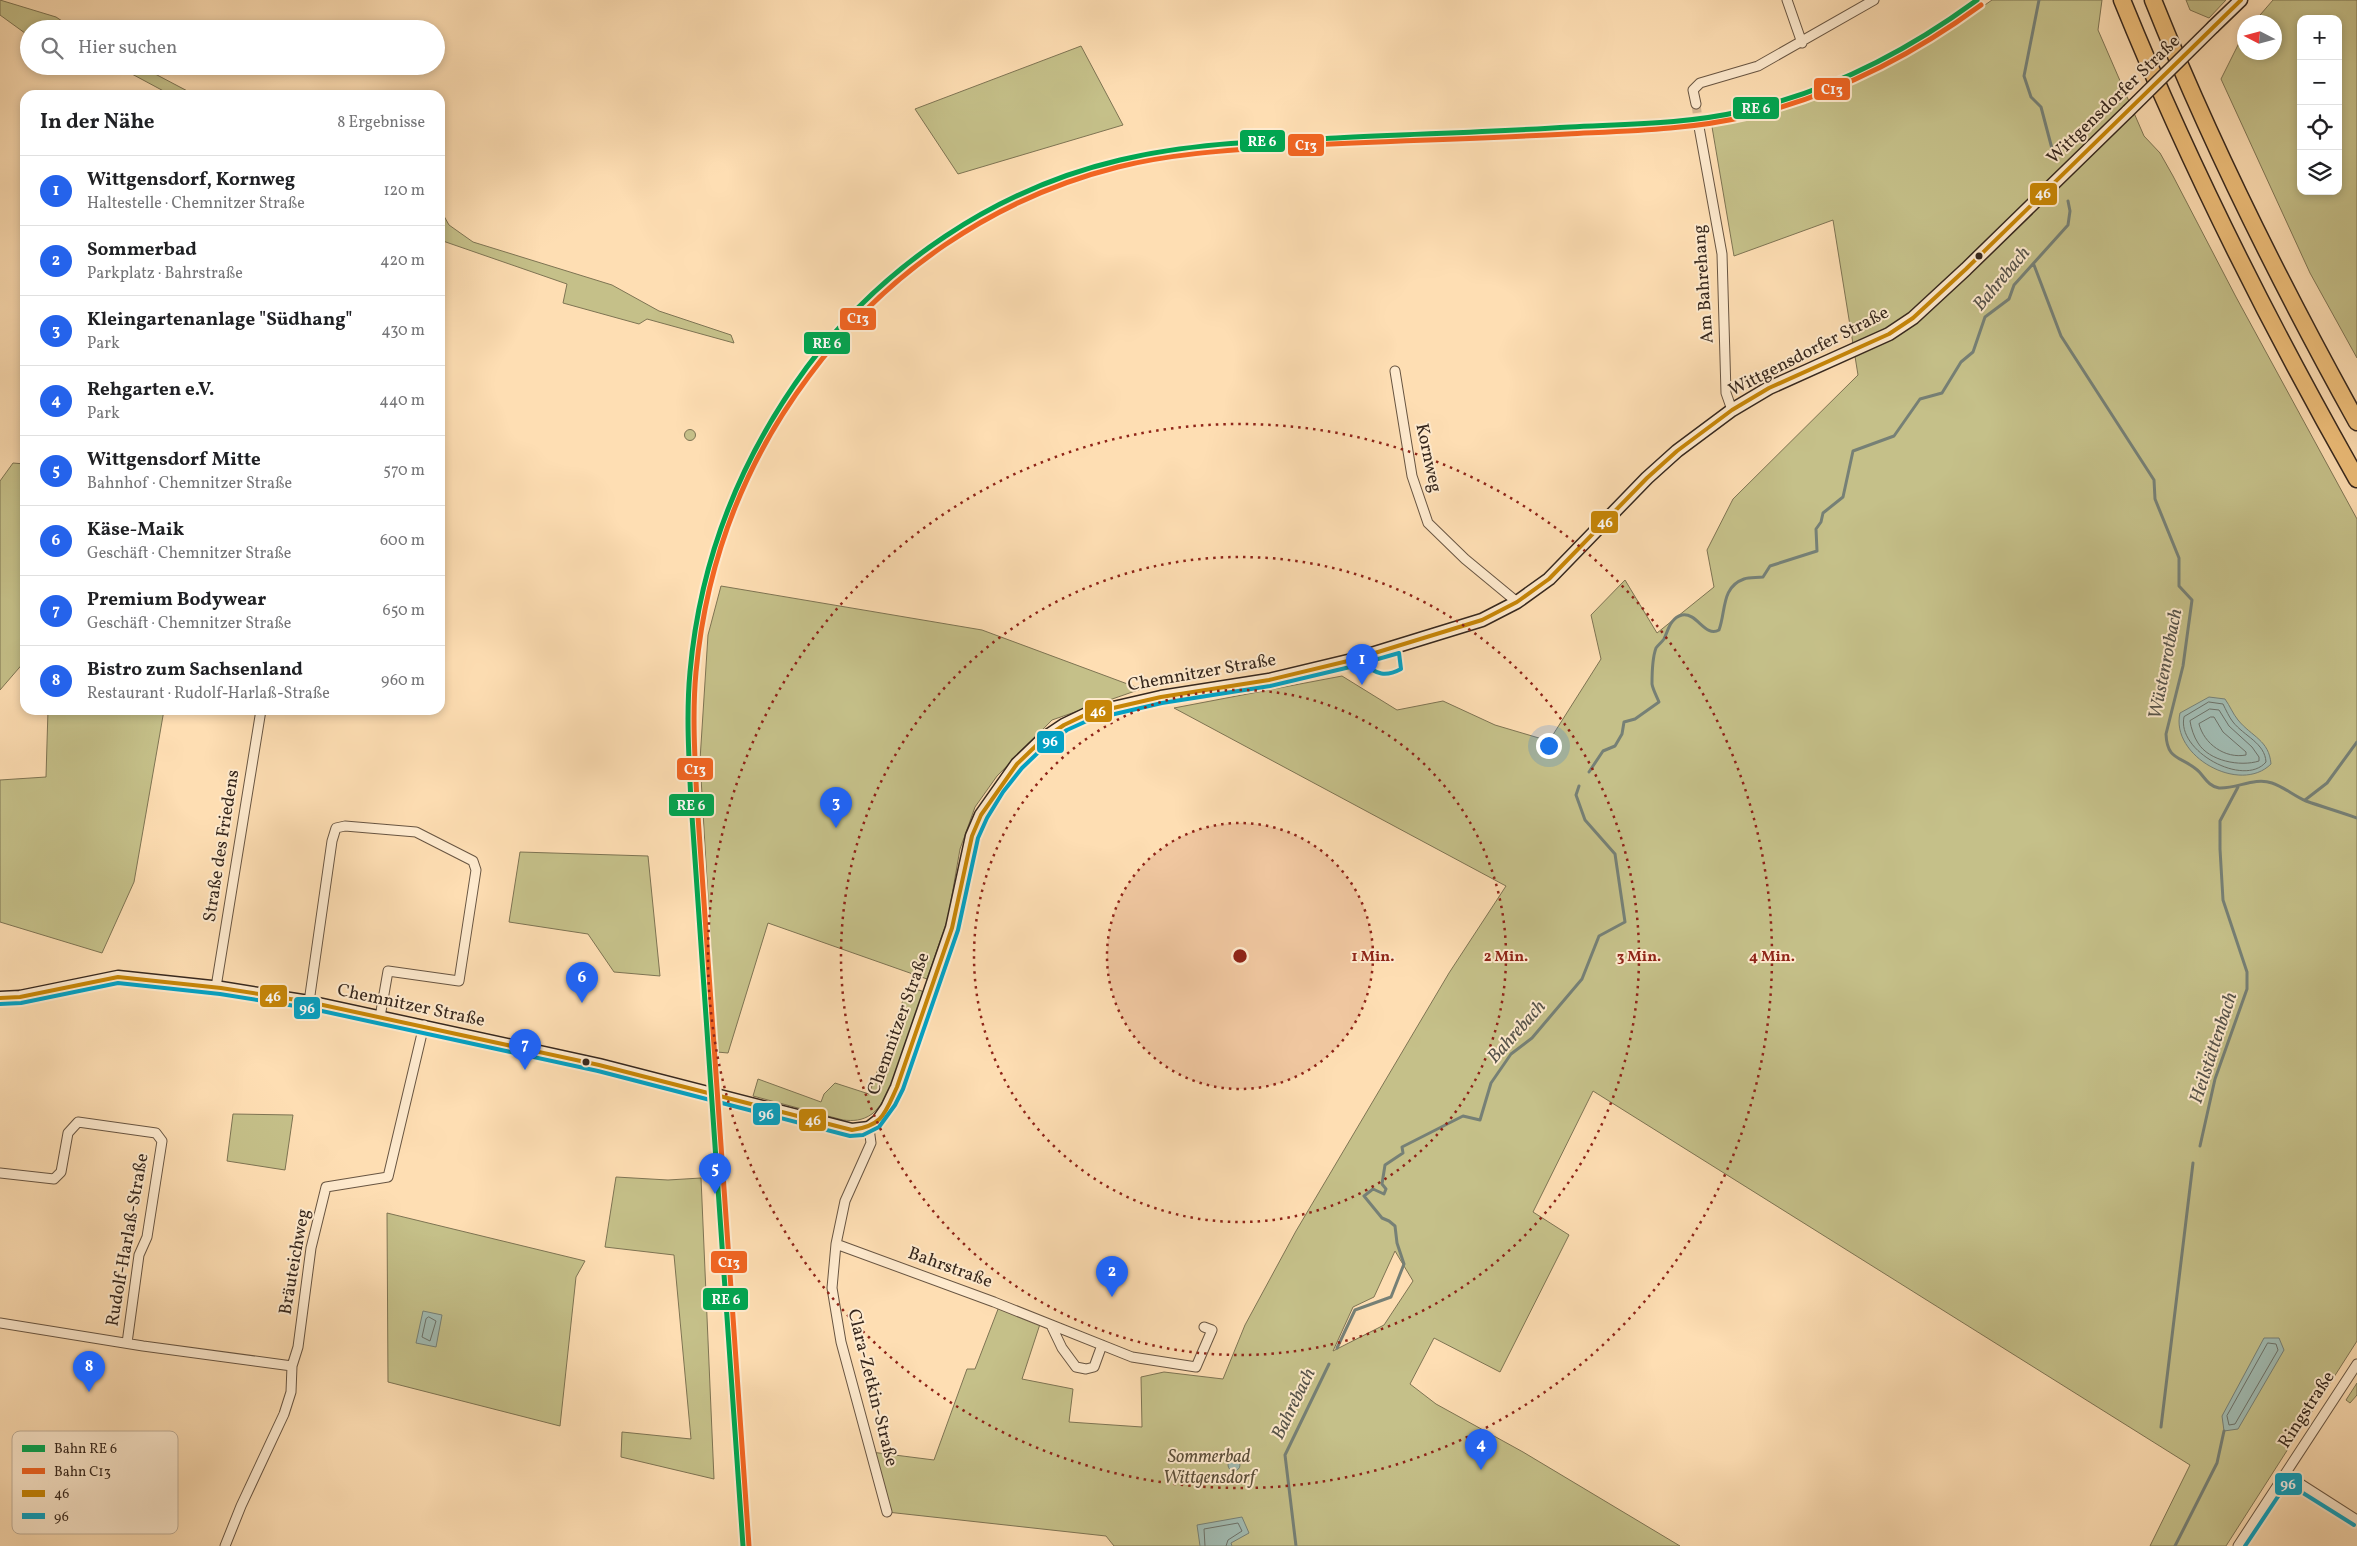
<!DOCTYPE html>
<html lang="de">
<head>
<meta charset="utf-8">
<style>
  body { margin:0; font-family:Vollkorn,serif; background:#f6f6f6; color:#202124 }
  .controls { position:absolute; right:15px; top:15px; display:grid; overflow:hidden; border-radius:10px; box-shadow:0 2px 8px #0003 }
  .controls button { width:45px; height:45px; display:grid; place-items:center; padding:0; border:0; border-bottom:1px solid #e0e0e0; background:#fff; color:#202124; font:25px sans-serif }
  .compass { position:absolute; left:2237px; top:15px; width:45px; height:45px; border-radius:50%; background:#fff; box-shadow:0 2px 8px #0003; rotate:276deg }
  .you { position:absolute; left:1548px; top:745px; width:18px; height:18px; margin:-12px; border:4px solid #fff; border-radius:50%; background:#1a73e8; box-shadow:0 0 0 8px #1a73e833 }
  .badge { display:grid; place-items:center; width:32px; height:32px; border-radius:50%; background:#2563eb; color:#fff; font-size:16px; font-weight:700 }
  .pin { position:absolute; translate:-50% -41px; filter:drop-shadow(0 1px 2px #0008) }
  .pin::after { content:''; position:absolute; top:26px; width:18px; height:15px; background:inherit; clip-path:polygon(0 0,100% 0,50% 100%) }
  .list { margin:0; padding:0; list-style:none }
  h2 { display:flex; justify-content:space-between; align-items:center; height:65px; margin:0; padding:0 20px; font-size:21px }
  h2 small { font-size:16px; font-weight:400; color:#757577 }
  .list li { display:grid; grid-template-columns:32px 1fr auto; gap:15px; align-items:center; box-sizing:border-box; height:70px; padding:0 20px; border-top:1px solid #e0e0e0 }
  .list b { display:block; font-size:19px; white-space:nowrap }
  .list p { margin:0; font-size:16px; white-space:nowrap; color:#757577 }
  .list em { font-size:16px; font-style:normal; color:#757577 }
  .icon { flex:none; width:28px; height:28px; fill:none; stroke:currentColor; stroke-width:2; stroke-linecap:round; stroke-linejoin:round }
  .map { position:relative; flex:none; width:2357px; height:1546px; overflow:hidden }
  .search { position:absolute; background:#fff; box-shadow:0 2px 8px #0003; left:20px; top:20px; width:425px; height:55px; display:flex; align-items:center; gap:12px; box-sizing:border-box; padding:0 18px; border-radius:28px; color:#757577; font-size:19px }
  .panel { position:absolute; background:#fff; box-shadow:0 2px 8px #0003; left:20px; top:90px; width:425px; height:625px; border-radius:15px }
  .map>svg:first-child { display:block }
  .green { fill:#c5c089; stroke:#7e7453; fill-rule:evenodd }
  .water { fill:#a1bbb2; stroke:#768076 }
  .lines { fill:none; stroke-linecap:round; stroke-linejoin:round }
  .shore { stroke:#6c7168; stroke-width:1 }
  .stream { stroke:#768076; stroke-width:3 }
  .street-tunnel { stroke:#d6b995; stroke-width:9; stroke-dasharray:9 4.5; stroke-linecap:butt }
  .street-casing { stroke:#685542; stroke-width:11 }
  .secondary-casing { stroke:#36271d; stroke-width:15 }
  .highway-casing { stroke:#36271d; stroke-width:19 }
  .street { stroke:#feeace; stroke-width:9 }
  .secondary { stroke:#feeace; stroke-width:12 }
  .highway { stroke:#efbf7a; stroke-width:16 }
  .secondary-bridge-casing { stroke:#36271d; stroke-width:15; stroke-linecap:butt }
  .secondary-bridge { stroke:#feeace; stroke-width:12 }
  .bus-1-casing { stroke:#feeace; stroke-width:8 }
  .bus-2-casing { stroke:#feeace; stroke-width:8 }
  .bus-1 { stroke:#c78607; stroke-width:4 }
  .bus-2 { stroke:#03a2c5; stroke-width:4 }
  .rail-1-casing { stroke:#feeace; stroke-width:9 }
  .rail-2-casing { stroke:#feeace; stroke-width:9 }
  .rail-1 { stroke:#00a651; stroke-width:5 }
  .rail-2 { stroke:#f26522; stroke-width:5 }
  .ring { fill:none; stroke:#8f2418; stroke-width:2.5; stroke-dasharray:2.5 5 }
  .bus-dot { fill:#36271d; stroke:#feeace; stroke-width:2 }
  .labels { text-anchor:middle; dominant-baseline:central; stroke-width:4; stroke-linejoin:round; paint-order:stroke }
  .street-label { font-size:18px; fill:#36271d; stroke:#feeace }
  .park-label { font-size:18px; font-style:italic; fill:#5a4d38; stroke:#feeace }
  .water-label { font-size:19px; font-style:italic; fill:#56534a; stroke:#feeace }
  .key { fill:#feeace; stroke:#c2b099; stroke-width:1 }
  .key-label { font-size:14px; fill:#36271d }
  .centre { fill:#8f2418; stroke:#feeace; stroke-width:2.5 }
  .ring-label { font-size:15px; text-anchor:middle; font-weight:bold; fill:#8f2418; stroke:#feeace; stroke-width:4; stroke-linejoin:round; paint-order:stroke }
  .line-badge { stroke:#feeace; stroke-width:2 }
  .badge-label { font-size:14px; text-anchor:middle; font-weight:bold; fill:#fff }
</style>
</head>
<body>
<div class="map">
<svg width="2357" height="1546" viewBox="0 0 2357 1546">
  <rect width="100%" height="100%" fill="#fedeb3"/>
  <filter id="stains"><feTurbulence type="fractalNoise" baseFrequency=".004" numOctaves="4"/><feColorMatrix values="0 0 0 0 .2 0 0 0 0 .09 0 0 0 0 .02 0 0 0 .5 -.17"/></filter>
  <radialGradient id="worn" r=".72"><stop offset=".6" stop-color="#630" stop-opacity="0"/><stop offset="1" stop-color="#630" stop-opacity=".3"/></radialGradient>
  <path class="green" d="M0 0 56 17 74 29H29V36L0 15Z
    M1992 0H2102L2098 30 2144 136 2160 153 2173 176 2236 297 2357 519V1341L2226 1546H2150L2190 1465 1593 1091 1533 1212 1569 1235 1500 1372 1434 1338 1410 1384 1436 1404 1523 1452 1680 1546H1114L1106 1536 887 1512 871 1452 934 1460 967 1369H975L1000 1304 1041 1321 1022 1379 1073 1389 1069 1422 1142 1427 1141 1377 1164 1372 1223 1379 1245 1325 1296 1231 1449 973 1506 886 1174 708 1342 676 1397 710 1443 701 1495 725 1549 741 1601 659 1591 615 1625 580 1657 633 1714 587 1707 550 1733 499 1858 375 1833 220 1734 256 1711 121 1812 98 1903 58 1945 33ZM1395 1251 1413 1281 1384 1325 1333 1351 1353 1307 1374 1297Z
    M2186 0H2226L2209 18 2190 10Z
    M2273 0H2357V358L2310 273 2221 79 2244 33V52H2274V22H2254ZM2301 19H2338V191H2301Z
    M1081 46 1123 125 958 174 915 109Z
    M117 66H140L195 95H171Z
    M440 209 449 225 473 242 612 285 659 311 731 335 734 343 647 319 639 324 563 303 567 284 440 240Z
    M684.5 435a5.5 5.5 0 1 1 11 0a5.5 5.5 0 1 1-11 0Z
    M13 463 25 464V661L0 690V481Z
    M721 586 982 630 1141 689 1052 720 997 776 975 807 960 849 948 918 927 979 768 923 728 1053 717 1052 700 760 708 635Z
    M48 710H164L134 882 102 953 0 922V780L46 777Z
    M520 852 648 856 660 976 614 972 588 934 509 922Z
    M911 988 922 991 923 995C913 1024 894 1097 872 1114 862 1121 853 1121 843 1120L753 1096 758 1079 821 1102 824 1094 835 1083 869 1094 906 992Z
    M233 1114 293 1115 285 1170 227 1161Z
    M616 1177 668 1180 701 1178 714 1479 621 1457 622 1432 691 1439 674 1255 605 1247Z
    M387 1213 585 1261 576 1277 560 1426 388 1382Z
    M2357 1383V1395L2350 1403 2346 1400Z"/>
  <path class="water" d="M2209 697 2225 699C2230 706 2233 714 2238 720 2252 737 2269 740 2271 764 2240 795 2170 756 2180 713Z
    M423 1311 442 1315 436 1347 416 1343Z
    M2264 1338H2279L2284 1350 2238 1429 2224 1431 2222 1416Z
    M1228 1465a6 6 0 1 1 12 0a6 6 0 1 1-12 0Z
    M1242 1517 1249 1533 1231 1543 1232 1546H1200L1197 1525Z"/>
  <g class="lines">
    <path class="shore" d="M2209 702 2223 704C2226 710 2229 717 2233 722 2244 736 2265 743 2266 762 2244 788 2176 751 2184 717Z
      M2210 709 2219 710 2229 726 2252 747 2259 757V761C2240 767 2209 761 2198 743 2194 737 2191 728 2190 721Z
      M2211 717H2214L2223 732 2246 752V755C2225 759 2204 744 2199 724Z
      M429 1317 436 1321 430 1341 422 1337 426 1319Z
      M2268 1343 2276 1344 2278 1350 2235 1424 2229 1425 2227 1416Z
      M1205 1546 1204 1529 1238 1523 1242 1531 1228 1540 1226 1546"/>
    <path class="stream" d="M2039 0 2024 76 2031 97 2041 107 2055 160
      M2034 265 2061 336 2154 480 2155 499 2179 558V586L2192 600 2183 666 2166 734C2167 760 2180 756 2196 769 2204 775 2207 786 2219 788 2237 789 2254 777 2272 783 2284 787 2294 796 2306 801 2323 807 2340 812 2357 818
      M1589 772 1603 751 1615 746 1622 734 1624 722 1635 719 1659 702C1657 697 1653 690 1652 684 1652 675 1653 656 1656 648 1658 645 1662 642 1664 639 1668 631 1670 618 1682 615 1697 612 1705 638 1719 630 1726 612 1721 587 1744 579 1750 577 1757 578 1763 577L1770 566 1817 551 1816 529 1821 522 1823 513 1843 497 1853 451 1894 436 1920 399 1942 393 1961 362 1973 352 1985 317 2009 299 2014 285 2068 225 2070 211 2068 201
      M2305 800 2327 783 2357 742
      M2200 1146 2215 1079 2247 989V972L2223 900 2220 849V821L2238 787
      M1337 1348 1355 1310 1391 1297 1404 1264 1397 1243 1395 1226 1389 1221 1382 1218 1364 1196 1373 1189 1384 1194 1386 1189 1382 1184 1385 1165 1403 1153 1402 1147 1463 1116 1480 1120 1491 1083 1511 1054 1532 1038 1582 979 1599 936 1625 922 1615 854 1585 820 1576 795 1579 786
      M2161 1427 2193 1163
      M1296 1546 1285 1455 1329 1364
      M2175 1546 2217 1463 2224 1431"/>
    <path class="street-tunnel" d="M1696 104 1699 127"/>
    <defs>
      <path id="street" d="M1787 0 1802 43
        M1696 104 1693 90 1700 83 1758 66 1874 0
        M1699 127 1722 254 1726 393 1732 410
        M1395 371 1412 476 1428 523 1465 559 1517 602
        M216 987 261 710
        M309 1002 332 841 336 828 345 826 416 832 473 861 476 870 459 981 388 971 380 1017
        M869 1128 871 1143 845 1201 836 1244 832 1288 841 1342 887 1512
        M0 1173 54 1179 61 1172 68 1133 78 1122 156 1133 162 1141 147 1237 139 1255 127 1343
        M836 1244 994 1302 1132 1357 1196 1367 1212 1330 1204 1327
        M0 1323 143 1346 292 1366
        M1051 1325 1062 1348 1076 1367 1086 1369 1094 1367 1102 1345
        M2285 1474 2357 1520
        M225 1546 241 1506 284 1414 291 1392 292 1366 298 1347 311 1248 326 1187 388 1177 424 1025
        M2238 1546 2357 1364"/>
      <path id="secondary" d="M2213 27 2241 0
        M0 998 20 997 118 977 221 988 309 1002 599 1065 852 1130 869 1128 878 1121 887 1108 897 1087 952 928 972 836 981 815 1017 764 1043 739 1064 725 1087 714 1161 697 1269 680 1352 660 1482 620 1517 602 1549 579 1647 478 1677 451 1732 410 1769 388 1889 334 1913 318 1966 269 2128 111"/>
      <path id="highway" d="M2122 0C2189 165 2269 324 2357 479
        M2153 0C2211 145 2281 285 2357 422"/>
    </defs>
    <use href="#street" class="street-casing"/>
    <use href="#secondary" class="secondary-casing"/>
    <use href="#highway" class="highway-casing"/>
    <use href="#street" class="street"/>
    <use href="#secondary" class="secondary"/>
    <use href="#highway" class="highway"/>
    <defs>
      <path id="secondary-bridge" d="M2128 111 2213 27"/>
    </defs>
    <use href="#secondary-bridge" class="secondary-bridge-casing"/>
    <use href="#secondary-bridge" class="secondary-bridge"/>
    <defs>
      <path id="bus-1" d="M0 998 20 997 118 977 221 988 309 1002 599 1065 852 1130C883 1126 885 1113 897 1087L952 928 972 836 981 815 1017 764 1043 739 1064 725 1087 714 1161 697 1269 680 1352 660 1482 620 1517 602 1549 579 1647 478 1677 451 1732 410 1769 388 1889 334 1913 318 1966 269 2241 0"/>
      <path id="bus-2" d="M1399 653 1401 669C1386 677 1376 675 1364 663Z
        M0 1004 21 1003 118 983 220 994 308 1008 598 1071 850 1136 863 1135 879 1127 895 1105 903 1089 958 930 978 838 987 818 1003 792 1022 768 1047 744 1067 730 1089 720 1162 703 1270 686 1350 667
        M2245 1546 2287 1483 2354 1525"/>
    </defs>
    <use href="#bus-1" class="bus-1-casing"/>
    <use href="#bus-2" class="bus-2-casing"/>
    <use href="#bus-1" class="bus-1"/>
    <use href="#bus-2" class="bus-2"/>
    <defs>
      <path id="rail-1" d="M743 1546 691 802C689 759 686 715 690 672 700 560 741 457 807 367 883 265 996 189 1120 160 1190 143 1264 141 1336 138 1414 134 1492 132 1570 127 1628 124 1687 124 1743 111 1829 92 1906 52 1977 0"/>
      <path id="rail-2" d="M749 1546 697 802C695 759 692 715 696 672 706 564 744 463 809 376 885 273 994 198 1118 167 1174 153 1233 150 1290 146 1382 141 1475 139 1567 134 1627 131 1689 130 1748 116 1833 96 1910 57 1981 5"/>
    </defs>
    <use href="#rail-1" class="rail-1-casing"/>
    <use href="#rail-2" class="rail-2-casing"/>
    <use href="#rail-1" class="rail-1"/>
    <use href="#rail-2" class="rail-2"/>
  </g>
  <circle cx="1240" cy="956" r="133" fill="#8f2418" fill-opacity=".12"/>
  <g class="ring">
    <circle cx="1240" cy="956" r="133"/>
    <circle cx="1240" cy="956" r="266"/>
    <circle cx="1240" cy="956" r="399"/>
    <circle cx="1240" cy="956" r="532"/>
  </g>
  <g class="bus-dot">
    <circle cx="1979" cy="256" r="4.5"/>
    <circle cx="586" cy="1062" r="4.5"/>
  </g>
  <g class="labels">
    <g class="street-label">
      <text transform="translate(2114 100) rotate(-44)">Wittgensdorfer Straße</text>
      <text transform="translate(1704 284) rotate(-94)">Am Bahrehang</text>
      <text transform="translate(1809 352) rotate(-27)">Wittgensdorfer Straße</text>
      <text transform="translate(1428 458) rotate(78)">Kornweg</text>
      <text transform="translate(1202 673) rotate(-10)">Chemnitzer Straße</text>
      <text transform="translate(222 846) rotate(-81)">Straße des Friedens</text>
      <text transform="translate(411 1006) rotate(12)">Chemnitzer Straße</text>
      <text transform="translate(899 1024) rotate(-70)">Chemnitzer Straße</text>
      <text transform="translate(128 1240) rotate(-80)">Rudolf-Harlaß-Straße</text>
      <text transform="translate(295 1262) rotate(-80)">Bräuteichweg</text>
      <text transform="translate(950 1268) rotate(20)">Bahrstraße</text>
      <text transform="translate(872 1388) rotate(76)">Clara-Zetkin-Straße</text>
      <text transform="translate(2307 1410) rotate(-57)">Ringstraße</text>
    </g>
    <g class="park-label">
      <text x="1209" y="1457">Sommerbad<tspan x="1209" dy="21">Wittgensdorf</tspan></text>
    </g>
    <g class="water-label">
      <text transform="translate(2002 279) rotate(-50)">Bahrebach</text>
      <text transform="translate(2166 664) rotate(-79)">Wüstenrotbach</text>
      <text transform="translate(1517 1032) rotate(-48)">Bahrebach</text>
      <text transform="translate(2214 1048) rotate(-72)">Heilstättenbach</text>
      <text transform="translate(1294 1404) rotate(-64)">Bahrebach</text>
    </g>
  </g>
  <rect x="12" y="1431" width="166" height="103" rx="8" class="key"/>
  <rect x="22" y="1445" width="23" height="7" fill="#00a651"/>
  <rect x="22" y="1468" width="23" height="6" fill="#f26522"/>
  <rect x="22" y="1490" width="23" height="7" fill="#c78607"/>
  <rect x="22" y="1513" width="23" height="6" fill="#03a2c5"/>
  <g class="key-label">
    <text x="54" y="1453">Bahn RE 6</text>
    <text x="54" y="1476">Bahn C13</text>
    <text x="54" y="1498">46</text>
    <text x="54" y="1521">96</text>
  </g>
  <circle cx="1240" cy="956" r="8" class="centre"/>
  <g class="ring-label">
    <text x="1373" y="961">1 Min.</text>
    <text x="1506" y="961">2 Min.</text>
    <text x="1639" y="961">3 Min.</text>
    <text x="1772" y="961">4 Min.</text>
  </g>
  <g class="line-badge">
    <rect x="1813" y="77" width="38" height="24" rx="5" fill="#f26522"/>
    <rect x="1732" y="96" width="48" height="24" rx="5" fill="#00a651"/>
    <rect x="1239" y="129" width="47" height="24" rx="5" fill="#00a651"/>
    <rect x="1287" y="133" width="38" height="24" rx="5" fill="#f26522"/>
    <rect x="2029" y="182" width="29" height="24" rx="5" fill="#c78607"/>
    <rect x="839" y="307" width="38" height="24" rx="5" fill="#f26522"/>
    <rect x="803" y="331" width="48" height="24" rx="5" fill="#00a651"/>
    <rect x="1590" y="510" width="29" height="24" rx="5" fill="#c78607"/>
    <rect x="1084" y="699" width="29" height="24" rx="5" fill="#c78607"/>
    <rect x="1036" y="730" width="29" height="24" rx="5" fill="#03a2c5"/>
    <rect x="676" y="757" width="38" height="24" rx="5" fill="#f26522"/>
    <rect x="668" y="793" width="47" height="24" rx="5" fill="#00a651"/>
    <rect x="259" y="984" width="29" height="24" rx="5" fill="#c78607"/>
    <rect x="293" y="996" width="28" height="24" rx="5" fill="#03a2c5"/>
    <rect x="752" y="1102" width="29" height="24" rx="5" fill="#03a2c5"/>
    <rect x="798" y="1108" width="29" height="24" rx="5" fill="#c78607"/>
    <rect x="710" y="1250" width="38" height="24" rx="5" fill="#f26522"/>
    <rect x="702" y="1287" width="47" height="24" rx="5" fill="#00a651"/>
    <rect x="2274" y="1472" width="29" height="24" rx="5" fill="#03a2c5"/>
  </g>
  <g class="badge-label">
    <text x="1832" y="94">C13</text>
    <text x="1756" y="113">RE 6</text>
    <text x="1262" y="146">RE 6</text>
    <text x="1306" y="150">C13</text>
    <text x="2043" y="198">46</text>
    <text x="858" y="323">C13</text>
    <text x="827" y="348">RE 6</text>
    <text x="1605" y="527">46</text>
    <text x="1098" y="716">46</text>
    <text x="1050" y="746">96</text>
    <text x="695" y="774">C13</text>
    <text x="691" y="810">RE 6</text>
    <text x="273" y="1001">46</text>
    <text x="307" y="1013">96</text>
    <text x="766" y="1119">96</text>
    <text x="813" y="1125">46</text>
    <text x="729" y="1267">C13</text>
    <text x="726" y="1304">RE 6</text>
    <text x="2288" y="1489">96</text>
  </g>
  <rect width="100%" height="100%" filter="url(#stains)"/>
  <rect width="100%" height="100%" fill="url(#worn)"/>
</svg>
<div class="controls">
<button>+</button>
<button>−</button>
<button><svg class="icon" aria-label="locate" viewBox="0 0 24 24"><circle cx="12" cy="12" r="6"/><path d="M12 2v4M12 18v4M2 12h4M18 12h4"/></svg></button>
<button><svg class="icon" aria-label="layers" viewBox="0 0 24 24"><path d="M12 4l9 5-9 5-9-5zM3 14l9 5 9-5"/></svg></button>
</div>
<svg class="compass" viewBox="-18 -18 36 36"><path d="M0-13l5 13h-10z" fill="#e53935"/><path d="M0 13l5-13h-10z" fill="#757577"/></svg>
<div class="you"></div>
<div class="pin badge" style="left:1362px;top:685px">1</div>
<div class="pin badge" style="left:1112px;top:1297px">2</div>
<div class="pin badge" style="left:836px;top:828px">3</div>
<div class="pin badge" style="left:1481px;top:1470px">4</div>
<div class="pin badge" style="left:715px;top:1194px">5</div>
<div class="pin badge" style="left:582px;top:1003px">6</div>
<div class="pin badge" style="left:525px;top:1070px">7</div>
<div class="pin badge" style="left:89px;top:1392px">8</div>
<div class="search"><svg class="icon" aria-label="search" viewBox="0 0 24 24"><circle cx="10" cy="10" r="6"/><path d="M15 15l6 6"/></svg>Hier suchen</div>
<section class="panel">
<h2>In der Nähe<small>8 Ergebnisse</small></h2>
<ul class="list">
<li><span class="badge">1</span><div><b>Wittgensdorf, Kornweg</b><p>Haltestelle · Chemnitzer Straße</p></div><em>120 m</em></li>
<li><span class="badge">2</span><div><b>Sommerbad</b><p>Parkplatz · Bahrstraße</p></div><em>420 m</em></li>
<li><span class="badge">3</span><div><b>Kleingartenanlage &quot;Südhang&quot;</b><p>Park</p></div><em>430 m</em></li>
<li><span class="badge">4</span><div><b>Rehgarten e.V.</b><p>Park</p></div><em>440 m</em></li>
<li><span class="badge">5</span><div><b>Wittgensdorf Mitte</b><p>Bahnhof · Chemnitzer Straße</p></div><em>570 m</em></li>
<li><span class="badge">6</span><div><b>Käse-Maik</b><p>Geschäft · Chemnitzer Straße</p></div><em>600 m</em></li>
<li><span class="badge">7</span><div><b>Premium Bodywear</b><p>Geschäft · Chemnitzer Straße</p></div><em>650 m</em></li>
<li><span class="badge">8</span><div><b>Bistro zum Sachsenland</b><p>Restaurant · Rudolf-Harlaß-Straße</p></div><em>960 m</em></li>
</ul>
</section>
</div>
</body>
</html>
